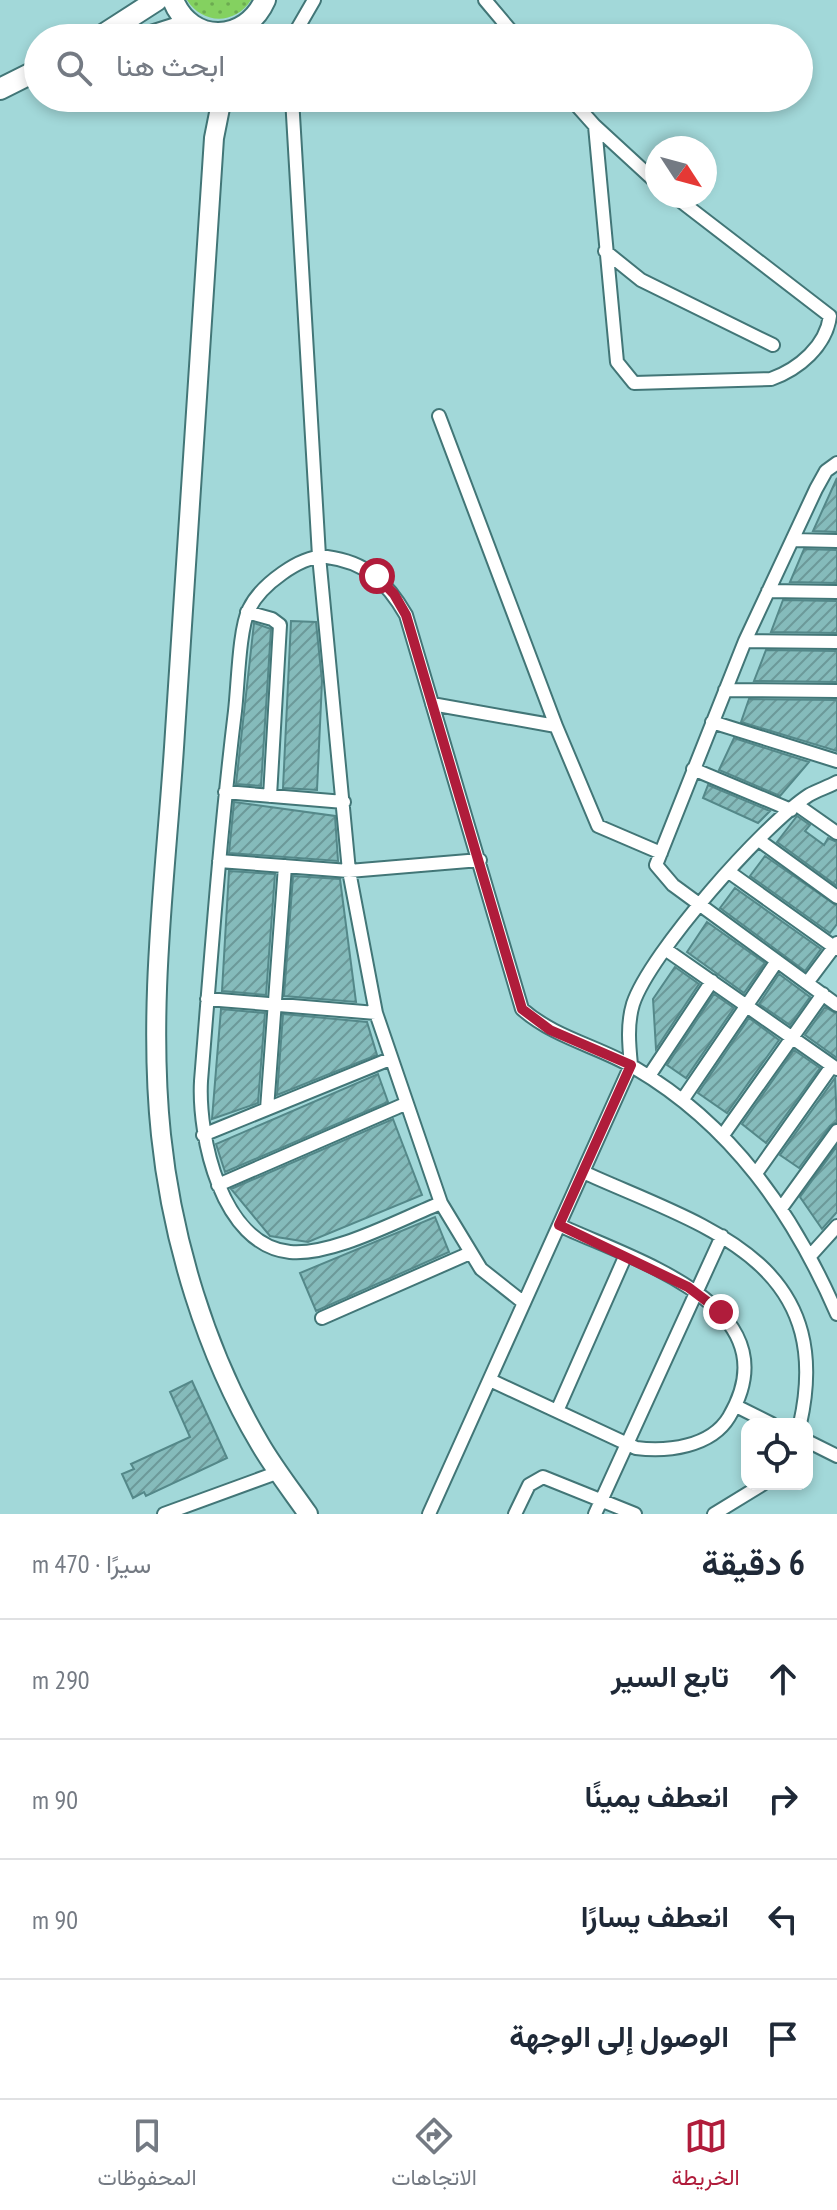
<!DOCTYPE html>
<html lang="ar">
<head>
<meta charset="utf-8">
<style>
  body { margin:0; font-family:"PT Sans Narrow",Vazirmatn,sans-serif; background:#f6f6f7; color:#1f2937; direction:rtl }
  .controls { position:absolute; right:24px; bottom:24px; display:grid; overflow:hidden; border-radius:16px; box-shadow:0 4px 12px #0003 }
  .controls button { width:72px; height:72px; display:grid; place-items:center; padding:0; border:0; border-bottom:2px solid #e0e1e3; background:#fff; color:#1f2937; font:40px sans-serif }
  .compass { position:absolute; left:645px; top:136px; width:72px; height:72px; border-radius:50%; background:#fff; box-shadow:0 4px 12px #0003; rotate:126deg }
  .stop { position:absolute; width:24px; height:24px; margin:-18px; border:6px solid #b01c3b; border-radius:50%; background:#fff }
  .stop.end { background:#b01c3b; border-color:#fff; box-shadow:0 2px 8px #0008 }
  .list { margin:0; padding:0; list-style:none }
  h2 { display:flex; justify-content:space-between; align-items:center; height:104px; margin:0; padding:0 32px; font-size:34px }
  h2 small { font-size:26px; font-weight:400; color:#747a83 }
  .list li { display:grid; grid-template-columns:52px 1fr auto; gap:24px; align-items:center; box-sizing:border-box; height:120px; padding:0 32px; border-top:2px solid #e0e1e3 }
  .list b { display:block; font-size:30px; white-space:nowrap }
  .list em { font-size:26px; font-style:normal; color:#747a83 }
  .icon { flex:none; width:44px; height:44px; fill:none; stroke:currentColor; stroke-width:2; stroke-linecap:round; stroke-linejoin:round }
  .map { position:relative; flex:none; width:837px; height:1514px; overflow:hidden; direction:ltr }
  .search { position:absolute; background:#fff; box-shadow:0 4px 12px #0003; left:24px; right:24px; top:24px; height:88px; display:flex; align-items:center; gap:20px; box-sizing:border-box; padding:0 28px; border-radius:44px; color:#747a83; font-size:30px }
  .sheet { height:584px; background:#fff }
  nav { display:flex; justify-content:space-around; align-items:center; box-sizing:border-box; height:112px; border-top:2px solid #e0e1e3; background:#fff; font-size:22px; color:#747a83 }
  nav a { display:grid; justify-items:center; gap:4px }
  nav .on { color:#b01c3b }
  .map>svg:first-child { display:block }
  .park { fill:url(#park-dots) }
  .building { fill:url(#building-hatch); stroke:#548889; stroke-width:2 }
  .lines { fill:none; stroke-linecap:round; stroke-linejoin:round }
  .minor-casing { stroke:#427677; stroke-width:16 }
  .secondary-casing { stroke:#427677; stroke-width:22 }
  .primary-casing { stroke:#427677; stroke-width:24 }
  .minor { stroke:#fff; stroke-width:12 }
  .secondary { stroke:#fff; stroke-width:18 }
  .primary { stroke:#fff; stroke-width:20 }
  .route { stroke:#b01c3b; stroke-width:10 }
</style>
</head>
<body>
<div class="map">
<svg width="837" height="1514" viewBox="0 0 837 1514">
  <defs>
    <pattern id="park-dots" width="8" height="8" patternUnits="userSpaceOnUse" patternTransform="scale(2)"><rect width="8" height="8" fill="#84d160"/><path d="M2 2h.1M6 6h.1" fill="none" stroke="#6cab50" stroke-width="1.8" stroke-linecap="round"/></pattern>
    <pattern id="building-hatch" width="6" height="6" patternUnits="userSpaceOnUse" patternTransform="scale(2)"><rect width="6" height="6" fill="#85bbbb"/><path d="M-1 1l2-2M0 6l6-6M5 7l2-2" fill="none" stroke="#6c9999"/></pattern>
  </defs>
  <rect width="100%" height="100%" fill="#a2d8d9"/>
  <path class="park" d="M187 0H251C235 25 203 25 187 0Z"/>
  <path class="building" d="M837 478V532L813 531Z
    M804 549 837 550V583L790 582Z
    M783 600 837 601V633L771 632Z
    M291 621 316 622 322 681 317 790 283 788Z
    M254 623 271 629 261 786 236 784Z
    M766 650 837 651V682L754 681Z
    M749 699 837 700V751L741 722Z
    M734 738 809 762 780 796 719 770Z
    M708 785 770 811 758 823 703 798Z
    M234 802 335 816 338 861 229 853Z
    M797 816 810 825 805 831 824 845 828 838 837 842V886L777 842Z
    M765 856 837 906V924L830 933 750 876Z
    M229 871 275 874 266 995 222 991Z
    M293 876 340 879 356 1002 284 996Z
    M735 888 821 949 805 971 720 908Z
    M707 922 765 963 744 993 687 952Z
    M675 967 699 984 656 1049 653 999Z
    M779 974 810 997 790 1025 759 1004Z
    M714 994 734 1008 686 1078 667 1065Z
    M825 1007 837 1014V1058L805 1035Z
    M221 1009 265 1013 258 1103 212 1119Z
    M283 1014 367 1022 377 1055 277 1095Z
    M749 1018 779 1040 727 1113 698 1093Z
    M794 1050 820 1068 766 1143 742 1124Z
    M378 1074 388 1102 225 1172 216 1144Z
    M835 1078 837 1122 830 1126 799 1168 780 1155Z
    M393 1119 422 1195 308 1242 270 1236 231 1189Z
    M837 1146V1212L822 1229 800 1197Z
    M435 1217 449 1252 316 1311 300 1273Z
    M192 1381 227 1458 146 1496 144 1492 133 1498 122 1474 134 1469 131 1464 190 1437 170 1392Z"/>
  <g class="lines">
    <defs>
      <path id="minor" d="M485 0 517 38
        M292 38 314 0
        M292 98 319 556 349 871 376 1013 441 1203C400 1219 333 1256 290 1252 221 1245 198 1136 201 1081 211 958 220 834 235 711 238 686 239 629 249 609 260 586 301 554 327 557 366 562 387 582 406 615L522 1009C555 1038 598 1046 635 1068 732 1125 793 1213 837 1314
        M570 98 595 126 657 183
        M595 126 617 362 634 383 771 379C799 369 826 346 830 316L674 196
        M605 251 641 280 773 345
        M439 416 556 726
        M837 463 826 471 816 489 745 641 656 865 673 885 837 1005
        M793 540 837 541
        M768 591 837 592
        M247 612 272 619 280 625 270 796
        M745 641 837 642
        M725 690 837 691
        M432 704 556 726 598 826 661 853
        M712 722 837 761
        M693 769 791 810
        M225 792 344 802
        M797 805 837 833
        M760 841 837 897
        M219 861 349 871 480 860
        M729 872 837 949
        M665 949 837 1069
        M807 983 837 943
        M207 999 376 1013
        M649 1076 712 981
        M683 1099 777 961
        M267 1109 285 866
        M203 1135 390 1059
        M723 1135 823 994
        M583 1172C702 1226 837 1259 800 1424
        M757 1172 832 1066
        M218 1185 405 1104
        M441 1203 481 1269 524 1303
        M782 1207 837 1131
        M810 1256 837 1226
        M322 1318 470 1253
        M490 1380 636 1448C667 1452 711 1447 729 1417 795 1306 633 1260 559 1225
        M736 1406 772 1424
        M557 1411 625 1257
        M807 1441 837 1456
        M164 1514 279 1472
        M429 1514 631 1065C629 1045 627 1024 633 1004 650 953 763 825 809 795 818 790 828 787 837 782
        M515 1514 529 1485 543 1477 635 1514
        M595 1514 722 1236
        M714 1514 763 1484"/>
      <path id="secondary" d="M222 98 214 138C200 336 187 534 175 732 167 865 147 1002 161 1135 172 1240 206 1353 260 1444 274 1468 292 1491 308 1514"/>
      <path id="primary" d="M173 0C191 45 246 43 265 0
        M98 38 157 0
        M145 38 189 24
        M0 89 38 70"/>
    </defs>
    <use href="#minor" class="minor-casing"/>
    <use href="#secondary" class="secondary-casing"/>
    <use href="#primary" class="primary-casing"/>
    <use href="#minor" class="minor"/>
    <use href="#secondary" class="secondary"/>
    <use href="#primary" class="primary"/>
  </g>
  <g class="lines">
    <path class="route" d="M377 576 394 594 406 615 522 1009 550 1030 631 1065 559 1225 688 1287 721 1312"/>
  </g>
</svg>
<div class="controls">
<button><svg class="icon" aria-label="locate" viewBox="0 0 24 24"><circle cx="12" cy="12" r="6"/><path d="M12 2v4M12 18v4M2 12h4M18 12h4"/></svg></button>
</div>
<svg class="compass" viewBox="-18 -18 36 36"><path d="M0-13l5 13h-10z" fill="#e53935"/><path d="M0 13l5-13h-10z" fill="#747a83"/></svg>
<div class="stop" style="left:377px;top:576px"></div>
<div class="stop end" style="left:721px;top:1312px"></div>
<div class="search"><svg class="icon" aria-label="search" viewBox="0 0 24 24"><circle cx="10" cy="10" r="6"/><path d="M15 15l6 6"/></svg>ابحث هنا</div>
</div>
<section class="sheet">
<h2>6 دقيقة<small>سيرًا · 470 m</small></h2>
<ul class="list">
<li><svg class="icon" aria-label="ahead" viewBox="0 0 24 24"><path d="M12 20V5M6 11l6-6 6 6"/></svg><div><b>تابع السير</b></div><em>290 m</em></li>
<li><svg class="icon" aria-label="right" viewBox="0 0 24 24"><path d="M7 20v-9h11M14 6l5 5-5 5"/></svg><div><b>انعطف يمينًا</b></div><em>90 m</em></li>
<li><svg class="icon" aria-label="left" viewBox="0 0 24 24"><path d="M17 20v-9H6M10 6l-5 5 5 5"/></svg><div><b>انعطف يسارًا</b></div><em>90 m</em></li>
<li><svg class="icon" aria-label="arrive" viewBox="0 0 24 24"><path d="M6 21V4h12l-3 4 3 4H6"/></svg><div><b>الوصول إلى الوجهة</b></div></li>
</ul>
</section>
<nav>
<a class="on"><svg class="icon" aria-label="map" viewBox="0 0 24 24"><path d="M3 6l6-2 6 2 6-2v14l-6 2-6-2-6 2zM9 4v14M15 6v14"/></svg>الخريطة</a>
<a><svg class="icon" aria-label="directions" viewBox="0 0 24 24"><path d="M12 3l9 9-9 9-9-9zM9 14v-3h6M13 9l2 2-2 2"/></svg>الاتجاهات</a>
<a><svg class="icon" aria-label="saved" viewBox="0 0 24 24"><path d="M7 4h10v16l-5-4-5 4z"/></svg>المحفوظات</a>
</nav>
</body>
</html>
